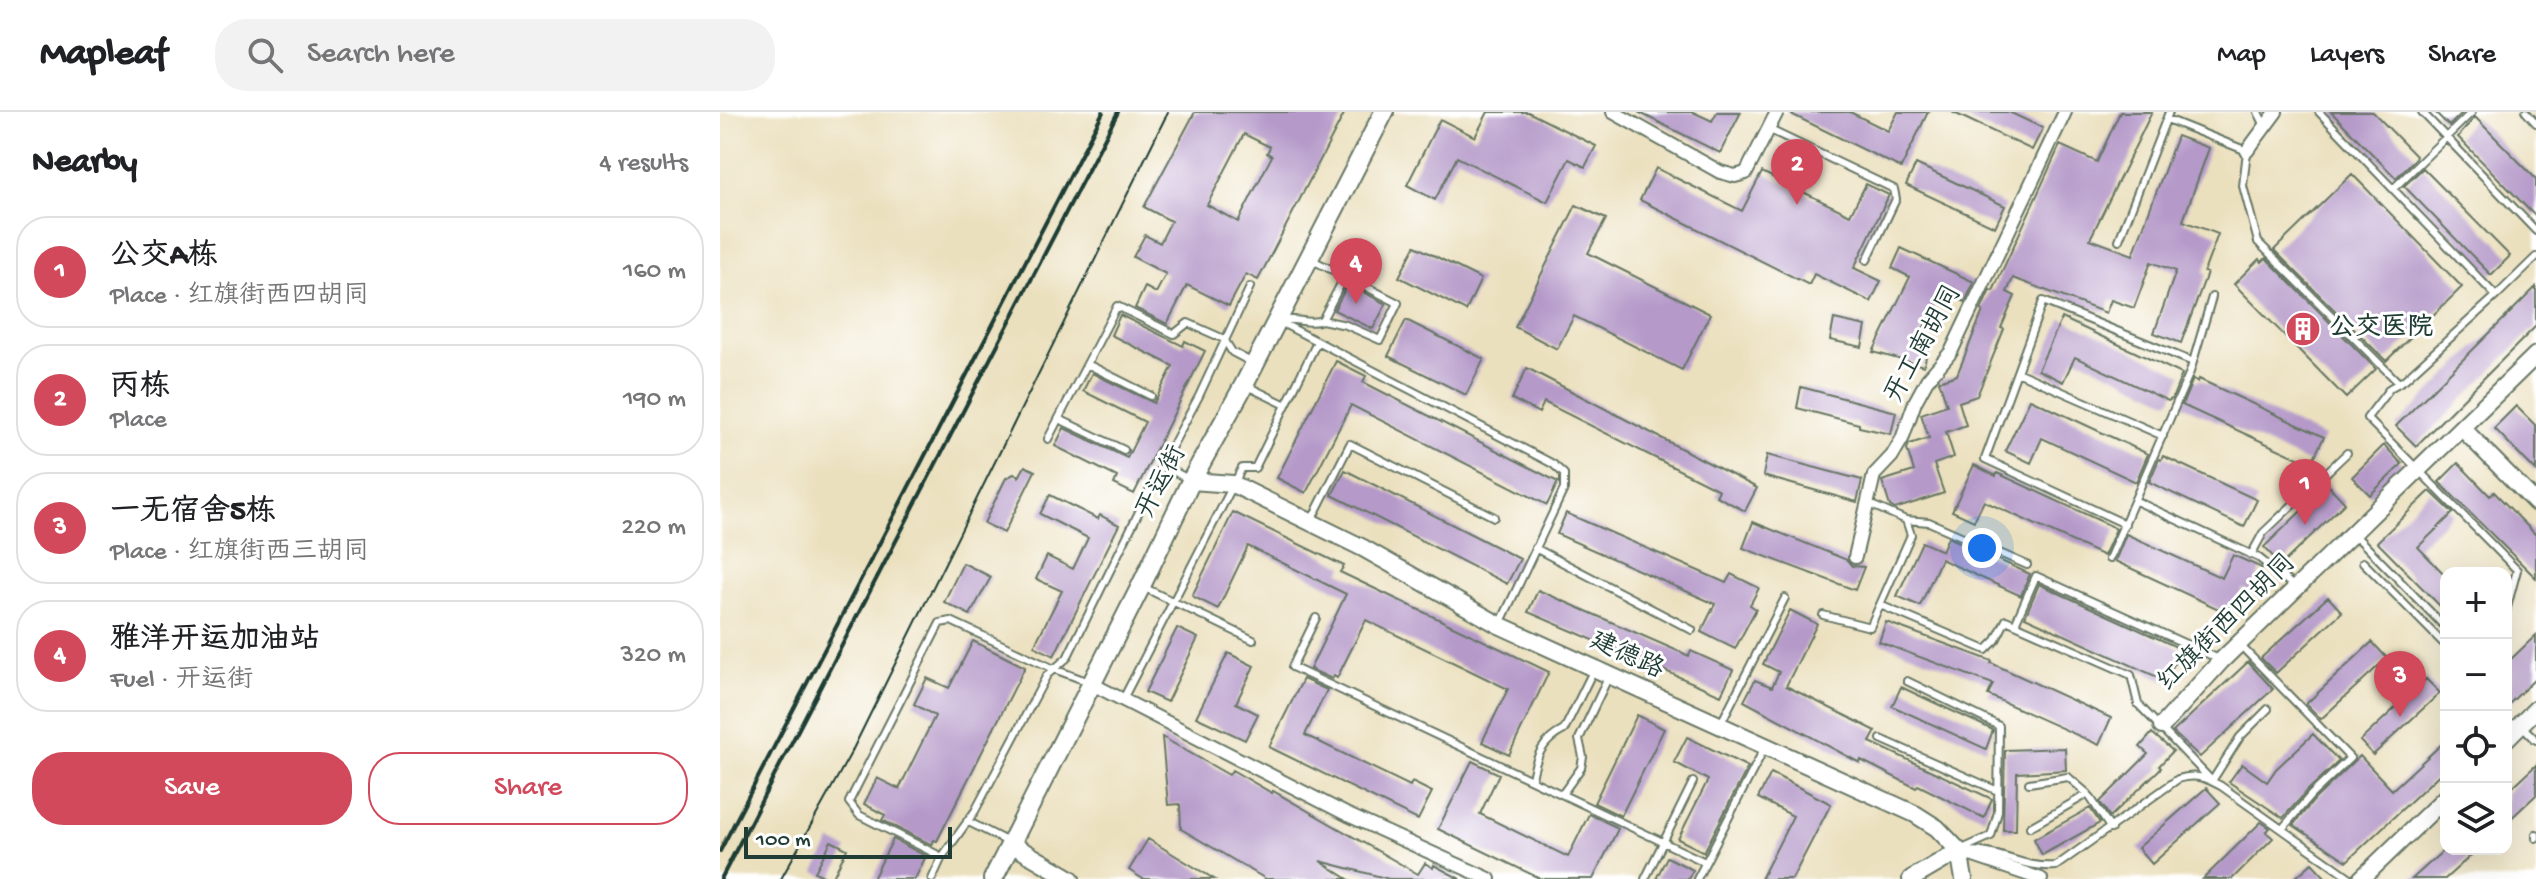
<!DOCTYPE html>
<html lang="en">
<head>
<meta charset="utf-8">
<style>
  body { margin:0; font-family:"Gochi Hand","LXGW WenKai TC",sans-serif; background:#f2f2f2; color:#202124 }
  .controls { position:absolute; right:24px; bottom:24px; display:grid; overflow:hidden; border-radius:16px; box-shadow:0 8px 32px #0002 }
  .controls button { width:72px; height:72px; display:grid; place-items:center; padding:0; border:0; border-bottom:2px solid #e0e0e0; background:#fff; color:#202124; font:40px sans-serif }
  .scale { position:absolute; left:24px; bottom:20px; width:208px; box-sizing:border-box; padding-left:8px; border:4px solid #1f3d34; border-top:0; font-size:22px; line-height:28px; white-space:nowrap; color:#1f3d34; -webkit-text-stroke:6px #fff; paint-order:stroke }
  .you { position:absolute; left:1262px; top:436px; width:28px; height:28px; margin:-20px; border:6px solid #fff; border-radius:50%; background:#1a73e8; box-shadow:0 0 0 12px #1a73e833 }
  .badge { display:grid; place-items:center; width:52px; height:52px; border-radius:50%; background:#d1495b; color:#fff; font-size:26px; font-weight:700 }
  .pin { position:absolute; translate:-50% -66px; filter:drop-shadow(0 2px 4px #0008) }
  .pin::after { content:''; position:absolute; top:42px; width:28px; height:24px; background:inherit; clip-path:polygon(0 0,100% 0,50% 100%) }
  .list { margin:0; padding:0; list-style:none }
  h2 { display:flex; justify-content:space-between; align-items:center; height:104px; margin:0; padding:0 32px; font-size:34px }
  h2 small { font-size:26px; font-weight:400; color:#757577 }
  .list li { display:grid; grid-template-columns:52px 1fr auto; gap:24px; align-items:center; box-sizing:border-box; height:112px; margin:0 16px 16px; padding:0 16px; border:2px solid #e0e0e0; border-radius:32px }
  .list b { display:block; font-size:30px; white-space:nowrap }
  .list p { margin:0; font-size:26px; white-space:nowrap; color:#757577 }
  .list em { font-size:26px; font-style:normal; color:#757577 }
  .actions { display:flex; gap:16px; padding:24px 32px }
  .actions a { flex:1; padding:18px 0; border:2px solid #d1495b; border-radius:32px; text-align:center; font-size:28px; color:#d1495b }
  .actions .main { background:#d1495b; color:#fff }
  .icon { flex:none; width:44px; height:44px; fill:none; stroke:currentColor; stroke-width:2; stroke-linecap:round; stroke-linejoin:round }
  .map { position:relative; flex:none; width:1816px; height:767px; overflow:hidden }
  header { display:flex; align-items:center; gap:48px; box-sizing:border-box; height:112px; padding:0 40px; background:#fff; border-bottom:2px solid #e0e0e0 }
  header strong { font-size:38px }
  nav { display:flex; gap:44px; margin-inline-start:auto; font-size:28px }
  .search { width:560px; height:72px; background:#f2f2f2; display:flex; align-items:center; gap:20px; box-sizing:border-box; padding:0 28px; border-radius:32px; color:#757577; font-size:30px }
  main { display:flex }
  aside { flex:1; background:#fff }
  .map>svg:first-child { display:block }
  .building { fill:#b59ac9; fill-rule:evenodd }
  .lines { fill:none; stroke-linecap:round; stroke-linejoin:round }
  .lane-casing { stroke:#667664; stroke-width:10 }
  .street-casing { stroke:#667664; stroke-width:16 }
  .secondary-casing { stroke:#667664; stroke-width:20 }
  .primary-casing { stroke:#667664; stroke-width:22 }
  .lane { stroke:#fff; stroke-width:6 }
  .street { stroke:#fff; stroke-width:12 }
  .secondary { stroke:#fff; stroke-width:16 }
  .primary { stroke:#fff; stroke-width:18 }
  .tram { stroke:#1f3d34; stroke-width:2 }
  .rail { stroke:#1f3d34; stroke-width:4 }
  .labels { text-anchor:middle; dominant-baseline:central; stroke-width:6; stroke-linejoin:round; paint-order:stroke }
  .poi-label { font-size:26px; font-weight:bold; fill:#1f3d34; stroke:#fff; text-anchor:start }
  .street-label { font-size:26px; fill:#1f3d34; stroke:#fff }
</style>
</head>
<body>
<header>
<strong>Mapleaf</strong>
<div class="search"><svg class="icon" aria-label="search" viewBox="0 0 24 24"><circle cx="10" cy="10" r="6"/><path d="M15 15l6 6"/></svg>Search here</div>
<nav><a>Map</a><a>Layers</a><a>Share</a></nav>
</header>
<main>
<aside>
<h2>Nearby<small>4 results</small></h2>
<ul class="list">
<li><span class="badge">1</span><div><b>公交A栋</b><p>Place · 红旗街西四胡同</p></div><em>160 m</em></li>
<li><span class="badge">2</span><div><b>丙栋</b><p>Place</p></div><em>190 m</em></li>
<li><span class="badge">3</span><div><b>一无宿舍5栋</b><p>Place · 红旗街西三胡同</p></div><em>220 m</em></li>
<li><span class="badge">4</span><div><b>雅洋开运加油站</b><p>Fuel · 开运街</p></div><em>320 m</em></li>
</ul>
<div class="actions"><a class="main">Save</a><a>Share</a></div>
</aside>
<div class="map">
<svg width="1816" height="767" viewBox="0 0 1816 767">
  <rect width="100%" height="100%" fill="#fff"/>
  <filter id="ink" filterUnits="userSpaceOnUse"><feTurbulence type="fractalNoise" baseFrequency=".0125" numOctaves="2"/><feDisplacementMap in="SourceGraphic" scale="16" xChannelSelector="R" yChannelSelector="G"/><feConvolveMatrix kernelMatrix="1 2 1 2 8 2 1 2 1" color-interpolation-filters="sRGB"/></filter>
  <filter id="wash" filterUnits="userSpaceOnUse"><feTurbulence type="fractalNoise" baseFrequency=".006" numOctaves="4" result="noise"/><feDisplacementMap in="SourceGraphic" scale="32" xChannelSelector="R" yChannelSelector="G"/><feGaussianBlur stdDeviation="1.8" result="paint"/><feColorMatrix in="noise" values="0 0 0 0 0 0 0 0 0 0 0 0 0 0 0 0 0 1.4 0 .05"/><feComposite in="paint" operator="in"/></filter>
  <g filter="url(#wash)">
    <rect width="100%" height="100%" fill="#ebe0be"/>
    <g id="blocks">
      <path class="building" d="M475 0H625L538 168 526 162 509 194 467 173 447 212 415 196 425 175 436 181 446 162 413 145 425 123 440 131 451 109 424 95ZM524 22 550 35 547 41 552 44 518 110 487 93Z
        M768 0H808L876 34 865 55 849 47 827 90 737 45 715 88 687 73 720 7 755 25Z
        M918 0H973L992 9 997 0H1021L1000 41Z
        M1067 0H1130L1168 19 1178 0H1208L1181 56Z
        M1232 0H1289L1323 16 1312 38Z
        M1400 0H1432L1370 127 1413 143 1457 24 1489 36 1463 109 1498 122 1484 160 1487 161 1461 231 1434 221 1456 159 1431 150 1414 196 1391 188 1386 201 1293 166 1287 180 1295 184 1281 216 1284 217 1257 284 1239 290 1246 313 1226 320 1234 345 1214 352 1224 381 1175 397 1170 394 1162 369 1194 359 1187 337 1189 332 1209 326 1201 302 1227 293 1219 269 1237 263 1263 199 1261 198 1270 178 1273 179 1340 33 1377 50Z
        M1611 0H1653L1696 44 1695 47 1676 66Z
        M1715 0H1743L1729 14Z
        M1755 5 1816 67V105L1738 25Z
        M1196 52 1285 94 1275 115 1186 73Z
        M936 56 1022 99 1042 60 1130 103 1146 72 1169 83 1134 156 1161 169 1151 190 1094 162 1089 173 920 88Z
        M1703 56 1790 144 1771 163 1684 74Z
        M1632 62 1742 175 1666 249 1554 138Z
        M856 93 886 107 868 141 990 202 962 258 854 204 837 237 795 215Z
        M627 128 651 140 639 164 624 157 627 153 617 148Z
        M695 134 761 167 746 199 679 165Z
        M1181 136 1254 170 1245 190 1222 179 1197 229 1209 231 1204 254 1153 240 1190 165 1172 156Z
        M1546 146 1656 257 1626 286 1514 172 1539 147 1542 150Z
        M628 172 666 192 653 217 614 198Z
        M1816 175V214L1696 334 1676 314Z
        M400 203 463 234 465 229 485 239 414 382 394 372 397 365 335 334 344 316 407 346 425 310 363 279 372 261 434 291 453 254 391 223Z
        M1342 206 1462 262 1452 287 1448 289 1355 245 1343 270 1318 258Z
        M1114 207 1146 214 1142 235 1110 228Z
        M686 208 764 247 746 283 668 244Z
        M616 249 646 264 643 270 838 370 827 393 631 293 586 381 557 366Z
        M807 256 1037 376 1025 399 996 384 999 378 824 290 819 301 792 287Z
        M1473 267 1478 270 1479 267 1604 325 1591 352 1462 293Z
        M1081 275 1176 300 1171 322 1139 315V312L1077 296Z
        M1310 287 1428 342 1416 370 1322 326 1311 351 1285 339Z
        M1796 294 1816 314V359L1774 316Z
        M1664 333 1682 352 1650 383 1632 365Z
        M1047 343 1142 368 1137 390 1043 364Z
        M1443 344 1537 388 1524 415 1429 370 1439 347 1441 348Z
        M1738 351 1770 384 1774 380 1816 423V466L1719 370Z
        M1254 353 1276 364 1277 361 1391 414 1396 417 1384 444 1264 389 1254 409 1232 399Z
        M305 354 315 359 284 421 264 411 286 366 294 362 299 365Z
        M625 358 800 447 787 472 612 383Z
        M1608 373 1625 391 1561 453 1544 435Z
        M1710 379 1733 401 1698 435 1726 464V500L1657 430Z
        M330 383 378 407 380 403 399 413 334 544 314 534 342 479 316 467 327 444 353 457 368 426 320 402Z
        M513 400 624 454 620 460 829 560 789 643 762 630 788 577 646 508 617 566 614 564 612 567 590 557 626 482 528 434 498 497 472 484Z
        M846 401 1006 471 1011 462 1039 476 1030 493 1036 497 1015 537 981 520 995 492 837 422Z
        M1033 410 1127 448 1132 454 1144 455 1135 478 1023 436Z
        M1406 422 1502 466 1513 443 1542 456 1530 480 1523 477 1516 491 1511 489 1505 500 1395 449Z
        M1228 425 1310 462 1301 484 1221 447 1200 494 1177 484 1202 430 1222 439Z
        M243 451 271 465 250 503 224 490Z
        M1319 472 1461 537 1446 569 1305 505Z
        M818 478 969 544 971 539 1013 558 1001 583 808 500Z
        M1608 485 1622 500 1556 561 1541 546Z
        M1070 498 1097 512 1066 574 1156 619 1150 630 1272 687 1264 706 1198 673 1196 676 1141 648 1140 651 1024 589 1035 568 1052 575 1059 560 1043 552Z
        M1166 510 1272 549 1271 551 1391 606 1379 633 1268 583 1273 572 1159 530Z
        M457 516 478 526 447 590 425 580Z
        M1816 523V566L1786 595V552Z
        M253 529 305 555 217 729 214 728 212 733 162 708 165 703 144 692 157 666 179 677 215 604 194 592 207 566 229 576Z
        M1652 530 1667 546 1601 607 1586 592Z
        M508 541 534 554 516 591 538 602 525 628 476 605Z
        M1528 550 1553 577 1480 645 1453 620Z
        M583 567 607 578 585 623 690 674 692 670 712 680 698 708 549 635Z
        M1706 567 1720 581 1653 643 1640 629Z
        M1181 575 1273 618 1266 637 1172 594Z
        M917 603 944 617 901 704 874 691Z
        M1432 621 1453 639 1439 654 1441 656 1390 705 1380 690 1428 642 1420 635Z
        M1593 622 1619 649 1587 679 1563 706 1509 670 1522 652 1547 670 1556 657Z
        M442 625 509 663 512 658 552 681 553 679 698 762 705 751 713 756 714 753 740 767H669L600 749 628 767H546L461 717 460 692 448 693Z
        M967 625 1028 655 984 740 958 727 988 668 954 650Z
        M1726 628V656L1627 749 1573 713 1595 687 1640 644 1672 678Z
        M1345 636 1346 658 1297 661 1296 718H1283L1285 638Z
        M752 649 779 662 760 702 848 745 869 702 896 715 898 717 873 767H821L718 717Z
        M1816 653V683L1786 711V681Z
        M1051 661 1111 692 1072 767H1041L1073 704 1038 686Z
        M1486 676 1500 691 1432 752 1418 736Z
        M1370 696 1380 711 1322 743 1314 727Z
        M1541 710 1550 716 1546 720 1553 726 1512 767H1483Z
        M173 727 206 744 195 767H153Z
        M428 727 494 767H423L409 758Z
        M111 729 127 737 112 767H109L95 760Z
        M1725 737H1758L1725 767H1692Z
        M947 745 973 758 968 767H936Z
        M1592 751 1607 767H1574Z"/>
    </g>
  </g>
  <g filter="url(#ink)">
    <use href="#blocks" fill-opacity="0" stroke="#667664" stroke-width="2"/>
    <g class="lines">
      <defs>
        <path id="lane" d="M1538 0 1545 14
          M1599 0 1776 184 1816 145
          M1702 0 1816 119
          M1806 0 1816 11
          M1447 7 1527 39 1523 74 1538 130 1679 271
          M1048 17 1174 77 1176 87 1147 148
          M1674 76 1752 0
          M1399 128 1449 0
          M1776 184 1684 268 1670 276 1647 306 1797 458 1786 499
          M563 208C577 206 589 213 602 208L625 164 590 147
          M602 208 626 213 660 228 678 191 625 164
          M560 210 833 352 844 362V377L781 510
          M367 252 431 284
          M1297 260 1443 324
          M527 274 566 293
          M339 307 404 338
          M328 327 397 194 454 222 468 211 504 227 512 240 531 250
          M442 353 470 368
          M1416 389 1539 446 1576 476
          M592 407 630 332 774 405
          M1186 408 1209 410 1307 453
          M1405 412 1265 347 1323 189 1473 250
          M1634 422 1726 516
          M815 436 972 518
          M1531 443 1543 421 1627 341
          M1389 447 1470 260 1492 185
          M1643 450 1726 534
          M425 476 533 528
          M1160 493 1266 538 1276 528 1286 508 1411 563 1418 592 1492 669 1520 625 1548 597
          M1103 503 1150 515 1191 423 1186 408 1149 392
          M596 506 572 555 985 750
          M1295 512 1316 464 1499 547
          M1520 533 1630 646 1591 683 1562 717
          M1726 556V558
          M1187 569 1279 614 1278 700 1271 724 1242 737
          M403 587 522 356H535L597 230
          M1001 611 1065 486
          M1802 614 1816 628
          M1161 627 1278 679
          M812 667C816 644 822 629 844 618L874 557
          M1309 671 1348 665 1368 682
          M843 681 861 656 863 645 859 627 888 566
          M247 709 288 730
          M1310 715 1368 682 1391 717
          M1816 722V726
          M1251 739C1281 739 1304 757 1336 754L1458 667C1476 661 1486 666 1501 674L1632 767
          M222 745 139 703 129 690 220 511 231 509 334 557 369 570
          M212 767 222 745 255 699 327 563 347 546 442 353 479 284 530 175
          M925 767 973 670
          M977 767 1045 635"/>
        <path id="street" d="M893 0 1000 60 1015 64 1026 61 1057 0
          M1527 39 1556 0
          M1135 445 1154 363 1172 344 1182 327 1195 290 1207 268 1231 240 1345 0
          M372 572 628 703 769 767
          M1239 739 1321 767"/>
        <path id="secondary" d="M1742 316 1816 391
          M471 369 513 372 643 436 779 513 1195 702 1217 716 1239 739
          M1442 614 1501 549 1816 243
          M1786 627 1816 597
          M291 732 351 767
          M1239 739 1244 767
          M1191 767 1239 739
          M1641 767 1726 685"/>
        <path id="primary" d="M273 767 421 474 471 369 524 273 664 0"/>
      </defs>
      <use href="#lane" class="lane-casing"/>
      <use href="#street" class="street-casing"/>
      <use href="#secondary" class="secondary-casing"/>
      <use href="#primary" class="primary-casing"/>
      <use href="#lane" class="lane"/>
      <use href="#street" class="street"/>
      <use href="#secondary" class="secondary"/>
      <use href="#primary" class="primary"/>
      <path class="tram" d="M61 767 132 639 448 0"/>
      <path class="rail" d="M0 739 383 0
        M1 767 398 0"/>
    </g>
  </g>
  <defs>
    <symbol id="building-disc" viewBox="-11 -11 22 22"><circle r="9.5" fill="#d1495b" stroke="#fff"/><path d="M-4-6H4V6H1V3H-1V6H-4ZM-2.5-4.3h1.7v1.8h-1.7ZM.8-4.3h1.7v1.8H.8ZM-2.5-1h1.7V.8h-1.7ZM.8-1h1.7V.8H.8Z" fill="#fff"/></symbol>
  </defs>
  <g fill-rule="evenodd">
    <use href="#building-disc" x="1563" y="197" width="40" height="40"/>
  </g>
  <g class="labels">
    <g class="poi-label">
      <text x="1609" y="217">公交医院</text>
    </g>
    <g class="street-label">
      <text transform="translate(1205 233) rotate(-61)">开工南胡同</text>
      <text transform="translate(443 371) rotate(-63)">开运街</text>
      <text transform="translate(1508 512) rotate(-45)">红旗街西四胡同</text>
      <text transform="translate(906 545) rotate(25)">建德路</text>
    </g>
  </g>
</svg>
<div class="controls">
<button>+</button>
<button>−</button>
<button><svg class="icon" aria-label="locate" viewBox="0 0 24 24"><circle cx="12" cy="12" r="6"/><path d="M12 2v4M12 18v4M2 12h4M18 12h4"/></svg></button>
<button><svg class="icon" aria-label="layers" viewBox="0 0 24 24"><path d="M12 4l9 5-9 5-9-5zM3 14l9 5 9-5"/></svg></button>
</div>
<div class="scale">100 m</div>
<div class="you"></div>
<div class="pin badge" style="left:1585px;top:413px">1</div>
<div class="pin badge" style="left:1077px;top:93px">2</div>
<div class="pin badge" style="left:1680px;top:605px">3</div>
<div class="pin badge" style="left:636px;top:192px">4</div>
</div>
</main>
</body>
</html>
